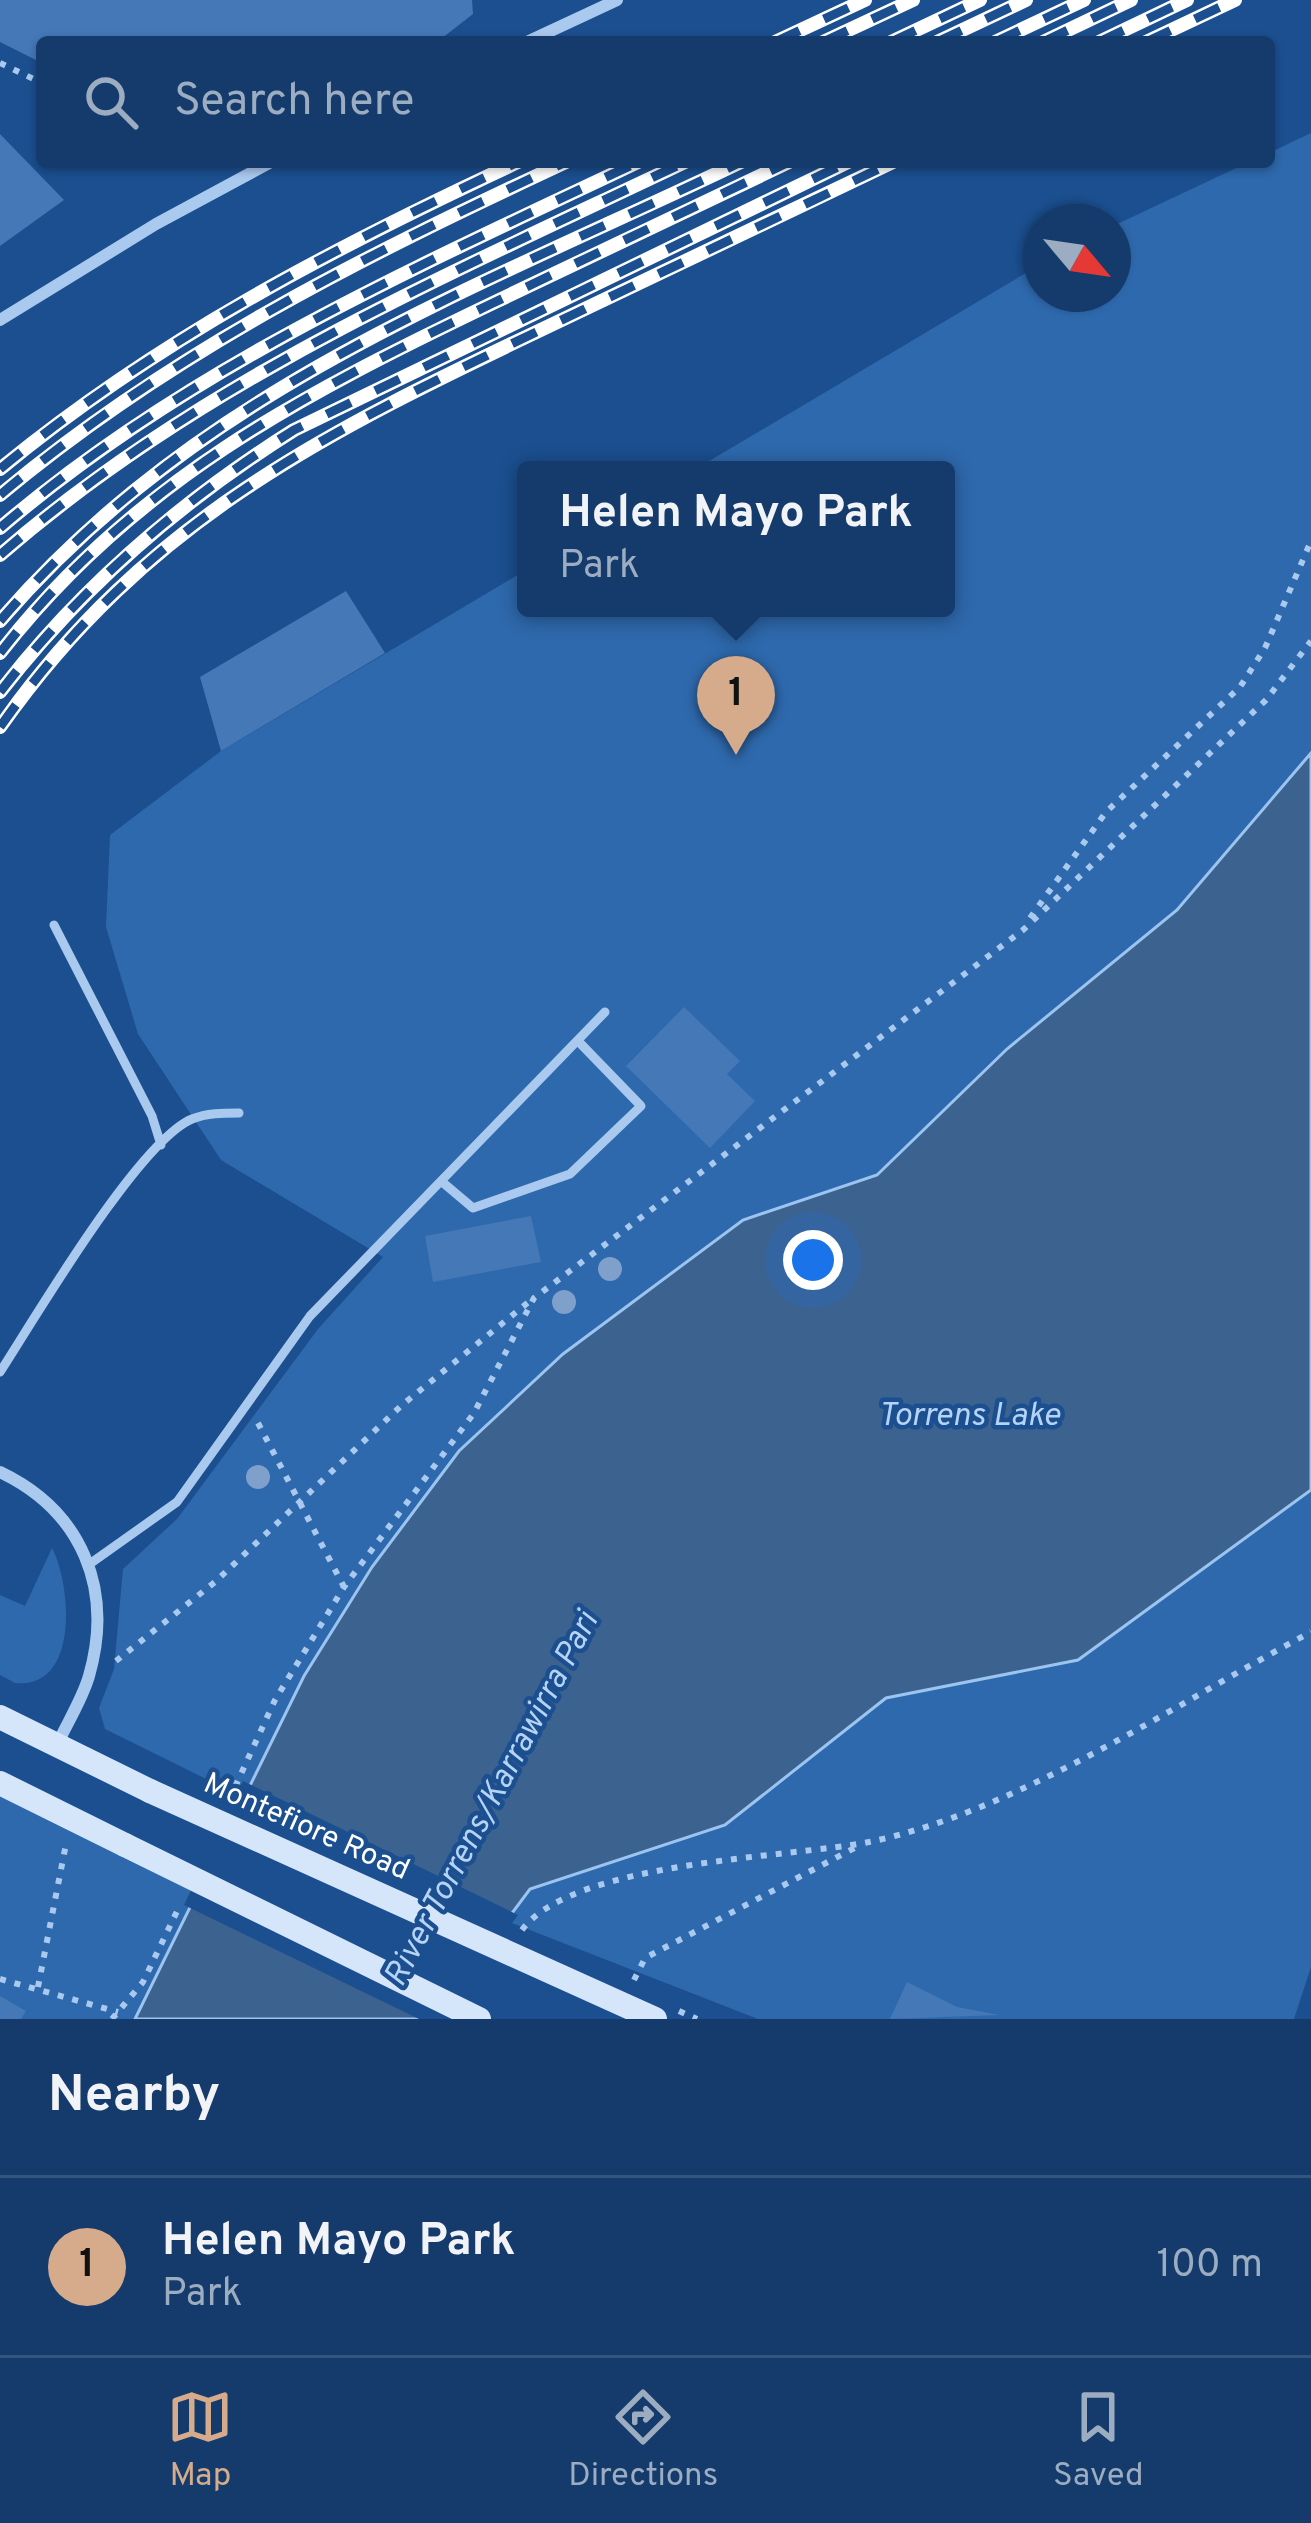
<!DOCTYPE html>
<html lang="en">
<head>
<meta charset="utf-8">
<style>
  body { margin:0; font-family:Overpass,sans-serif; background:#214673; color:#f1f3f6 }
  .compass { position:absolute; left:1023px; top:204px; width:108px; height:108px; border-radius:50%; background:#143b6b; box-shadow:0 3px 9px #0004; rotate:119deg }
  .you { position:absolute; left:813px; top:1260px; width:42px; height:42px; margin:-30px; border:9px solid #fff; border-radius:50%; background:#1a73e8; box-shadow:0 0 0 18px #1a73e833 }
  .badge { display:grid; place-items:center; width:78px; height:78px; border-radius:50%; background:#d6ab8b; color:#111; font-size:39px; font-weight:700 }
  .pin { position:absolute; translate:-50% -99px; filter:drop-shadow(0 3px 6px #0008) }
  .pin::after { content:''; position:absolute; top:63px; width:42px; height:36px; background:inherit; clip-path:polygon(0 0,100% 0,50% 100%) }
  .popup { position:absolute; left:517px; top:461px; width:438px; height:156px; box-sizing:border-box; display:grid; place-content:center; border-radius:12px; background:#143b6b; filter:drop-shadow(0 3px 9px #0005); font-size:39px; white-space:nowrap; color:#9dadc1 }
  .popup b { font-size:45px; color:#f1f3f6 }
  .popup::after { content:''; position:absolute; left:50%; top:100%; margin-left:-24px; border:24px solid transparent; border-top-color:#143b6b }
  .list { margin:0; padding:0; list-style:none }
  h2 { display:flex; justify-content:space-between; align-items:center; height:156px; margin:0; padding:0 48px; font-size:51px }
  h2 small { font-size:39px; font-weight:400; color:#9dadc1 }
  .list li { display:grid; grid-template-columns:78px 1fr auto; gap:36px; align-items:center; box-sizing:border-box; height:180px; padding:0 48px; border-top:3px solid #33557e }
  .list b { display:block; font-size:45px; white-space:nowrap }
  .list p { margin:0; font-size:39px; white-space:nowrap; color:#9dadc1 }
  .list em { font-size:39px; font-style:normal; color:#9dadc1 }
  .icon { flex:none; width:66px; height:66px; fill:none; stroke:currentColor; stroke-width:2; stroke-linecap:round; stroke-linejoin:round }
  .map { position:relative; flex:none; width:1311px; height:2019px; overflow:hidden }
  .search { position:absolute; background:#143b6b; box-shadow:0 3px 9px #0004; left:36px; right:36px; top:36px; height:132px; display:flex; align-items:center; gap:30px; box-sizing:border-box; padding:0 42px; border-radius:12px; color:#9dadc1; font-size:45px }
  .sheet { height:336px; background:#143b6b }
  nav { display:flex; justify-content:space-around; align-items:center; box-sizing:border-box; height:168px; border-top:3px solid #33557e; background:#143b6b; font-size:33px; color:#9dadc1 }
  nav a { display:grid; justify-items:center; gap:6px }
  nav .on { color:#d6ab8b }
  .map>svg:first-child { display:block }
  .green { fill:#2e69ad }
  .water { fill:#3c6290; stroke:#9cc4f0; stroke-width:3 }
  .pier { fill:#1b4f8f }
  .building { fill:#4478b7 }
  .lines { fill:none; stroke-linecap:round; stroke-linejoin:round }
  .path { stroke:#a9c9ee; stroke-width:6; stroke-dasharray:6 9; stroke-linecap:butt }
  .service { stroke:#a9c9ee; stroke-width:9 }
  .minor { stroke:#a9c9ee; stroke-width:12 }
  .secondary { stroke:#d6e6fa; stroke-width:24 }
  .rail-casing { stroke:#fff; stroke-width:14 }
  .rail { stroke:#1b4f8f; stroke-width:9; stroke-dasharray:27; stroke-linecap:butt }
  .secondary-bridge { stroke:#d6e6fa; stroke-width:24 }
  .tree { fill:#7ea0ca }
  .labels { text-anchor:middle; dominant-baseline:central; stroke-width:9; stroke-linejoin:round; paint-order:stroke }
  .street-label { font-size:30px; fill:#fff; stroke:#1b4f8f }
  .water-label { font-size:33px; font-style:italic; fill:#b5d3f5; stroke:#1b4f8f }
</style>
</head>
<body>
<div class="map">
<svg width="1311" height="2019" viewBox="0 0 1311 2019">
  <rect width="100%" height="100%" fill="#1b4f8f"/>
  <path class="green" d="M1311 133V1967L1294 2019H758L443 1896 105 1729 99 1708 114 1669 123 1569 177 1519 318 1329 383 1257 221 1160 138 1034 106 927 110 835 221 751 526 570V608H946V470H694L1041 264V294H1113V226L1249 162H1269V153Z
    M52 1548C72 1586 79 1690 15 1683L0 1675V1595L25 1606Z
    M0 1786 201 1883 135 2019H0Z"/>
  <path class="water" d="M1311 753V1490L1078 1660 886 1698 725 1825 530 1889 475 1963 455 2019H135L304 1676 372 1567 459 1451 563 1354 743 1220 877 1175 1007 1049 1177 910Z"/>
  <path class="pier" d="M243 1781 518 1915 480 1966 461 2019H419L184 1905Z"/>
  <path class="building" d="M0 0H472L473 14 437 42H42V63L0 42Z
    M0 134 64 200 0 246Z
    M346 591 385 653 221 751 200 677Z
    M684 1007 740 1061 727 1074 755 1101 710 1148 626 1066Z
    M531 1216 541 1262 433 1282 425 1236Z
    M907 1982 957 2007 1000 2015 890 2019Z
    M0 1996 26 2011 21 2019H0Z"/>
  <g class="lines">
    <path class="path" d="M0 63 42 83
      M1030 918 1106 812 1240 687 1265 648 1311 541
      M258 1423 344 1587
      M116 1661 215 1582 402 1405 531 1300
      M229 1800 275 1700 344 1587 474 1413 534 1298 1023 930 1266 700 1311 641
      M522 1930C573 1861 788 1858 869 1842 1019 1811 1175 1704 1311 1632
      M0 1979 118 2012
      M634 1980 645 1958 862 1844
      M38 1987 66 1844
      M679 2011 697 2019
      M112 2019 143 1982 180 1905"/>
    <path class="service" d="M54 925 152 1116 161 1145
      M441 1181 473 1208 570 1174 641 1106 578 1041
      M0 1372C35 1318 139 1141 192 1119 207 1113 223 1113 239 1113
      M91 1563 177 1502 310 1316 605 1012"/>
    <path class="minor" d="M527 42 617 0
      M0 320 156 224 271 162
      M0 1472C82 1511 114 1589 89 1676 82 1700 67 1723 57 1745"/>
    <path class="secondary" d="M0 1717 150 1791
      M0 1783 125 1845"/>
    <defs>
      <path id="rail" d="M775 42 865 0
        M823 42 913 0
        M891 42 980 0
        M937 42 1026 0
        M995 42 1084 0
        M1043 42 1131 0
        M1099 42 1187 0
        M1146 42 1235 0
        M0 469C158 339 333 248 518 162
        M0 495C172 351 364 256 566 162
        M0 528C189 366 415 268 638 162
        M0 555C202 379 446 276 685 162
        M0 621C202 386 469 292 741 162
        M0 653C134 481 301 395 493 303 591 256 690 209 789 162
        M0 692C82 586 181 501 294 430L848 162
        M0 727C146 519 328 431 549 326 664 271 779 217 893 162"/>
    </defs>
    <use href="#rail" class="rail-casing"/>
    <use href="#rail" class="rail"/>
    <path class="secondary-bridge" d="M150 1791 655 2019
      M125 1845 479 2019"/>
  </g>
  <g class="tree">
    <circle cx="610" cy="1269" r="12"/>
    <circle cx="564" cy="1302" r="12"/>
    <circle cx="258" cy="1477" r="12"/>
  </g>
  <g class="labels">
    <g class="street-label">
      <text transform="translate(306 1828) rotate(24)">Montefiore Road</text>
    </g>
    <g class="water-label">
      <text x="969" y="1417">Torrens Lake</text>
      <text transform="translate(493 1800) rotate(-62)">River Torrens/Karrawirra Pari</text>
    </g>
  </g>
</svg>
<svg class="compass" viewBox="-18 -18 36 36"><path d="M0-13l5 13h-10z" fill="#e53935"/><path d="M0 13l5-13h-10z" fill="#9dadc1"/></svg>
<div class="you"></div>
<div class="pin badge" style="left:736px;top:755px">1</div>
<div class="popup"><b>Helen Mayo Park</b>Park</div>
<div class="search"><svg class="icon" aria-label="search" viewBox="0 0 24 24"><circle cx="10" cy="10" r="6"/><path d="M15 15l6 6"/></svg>Search here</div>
</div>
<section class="sheet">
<h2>Nearby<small></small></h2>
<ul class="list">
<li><span class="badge">1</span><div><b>Helen Mayo Park</b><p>Park</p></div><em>100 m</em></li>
</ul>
</section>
<nav>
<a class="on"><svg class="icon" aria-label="map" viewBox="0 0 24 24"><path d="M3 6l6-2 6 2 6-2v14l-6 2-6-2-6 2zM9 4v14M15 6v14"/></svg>Map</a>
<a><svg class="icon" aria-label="directions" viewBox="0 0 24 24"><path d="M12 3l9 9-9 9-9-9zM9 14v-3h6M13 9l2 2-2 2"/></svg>Directions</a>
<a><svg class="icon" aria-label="saved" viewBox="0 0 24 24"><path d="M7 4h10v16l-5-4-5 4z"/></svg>Saved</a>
</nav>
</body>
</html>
